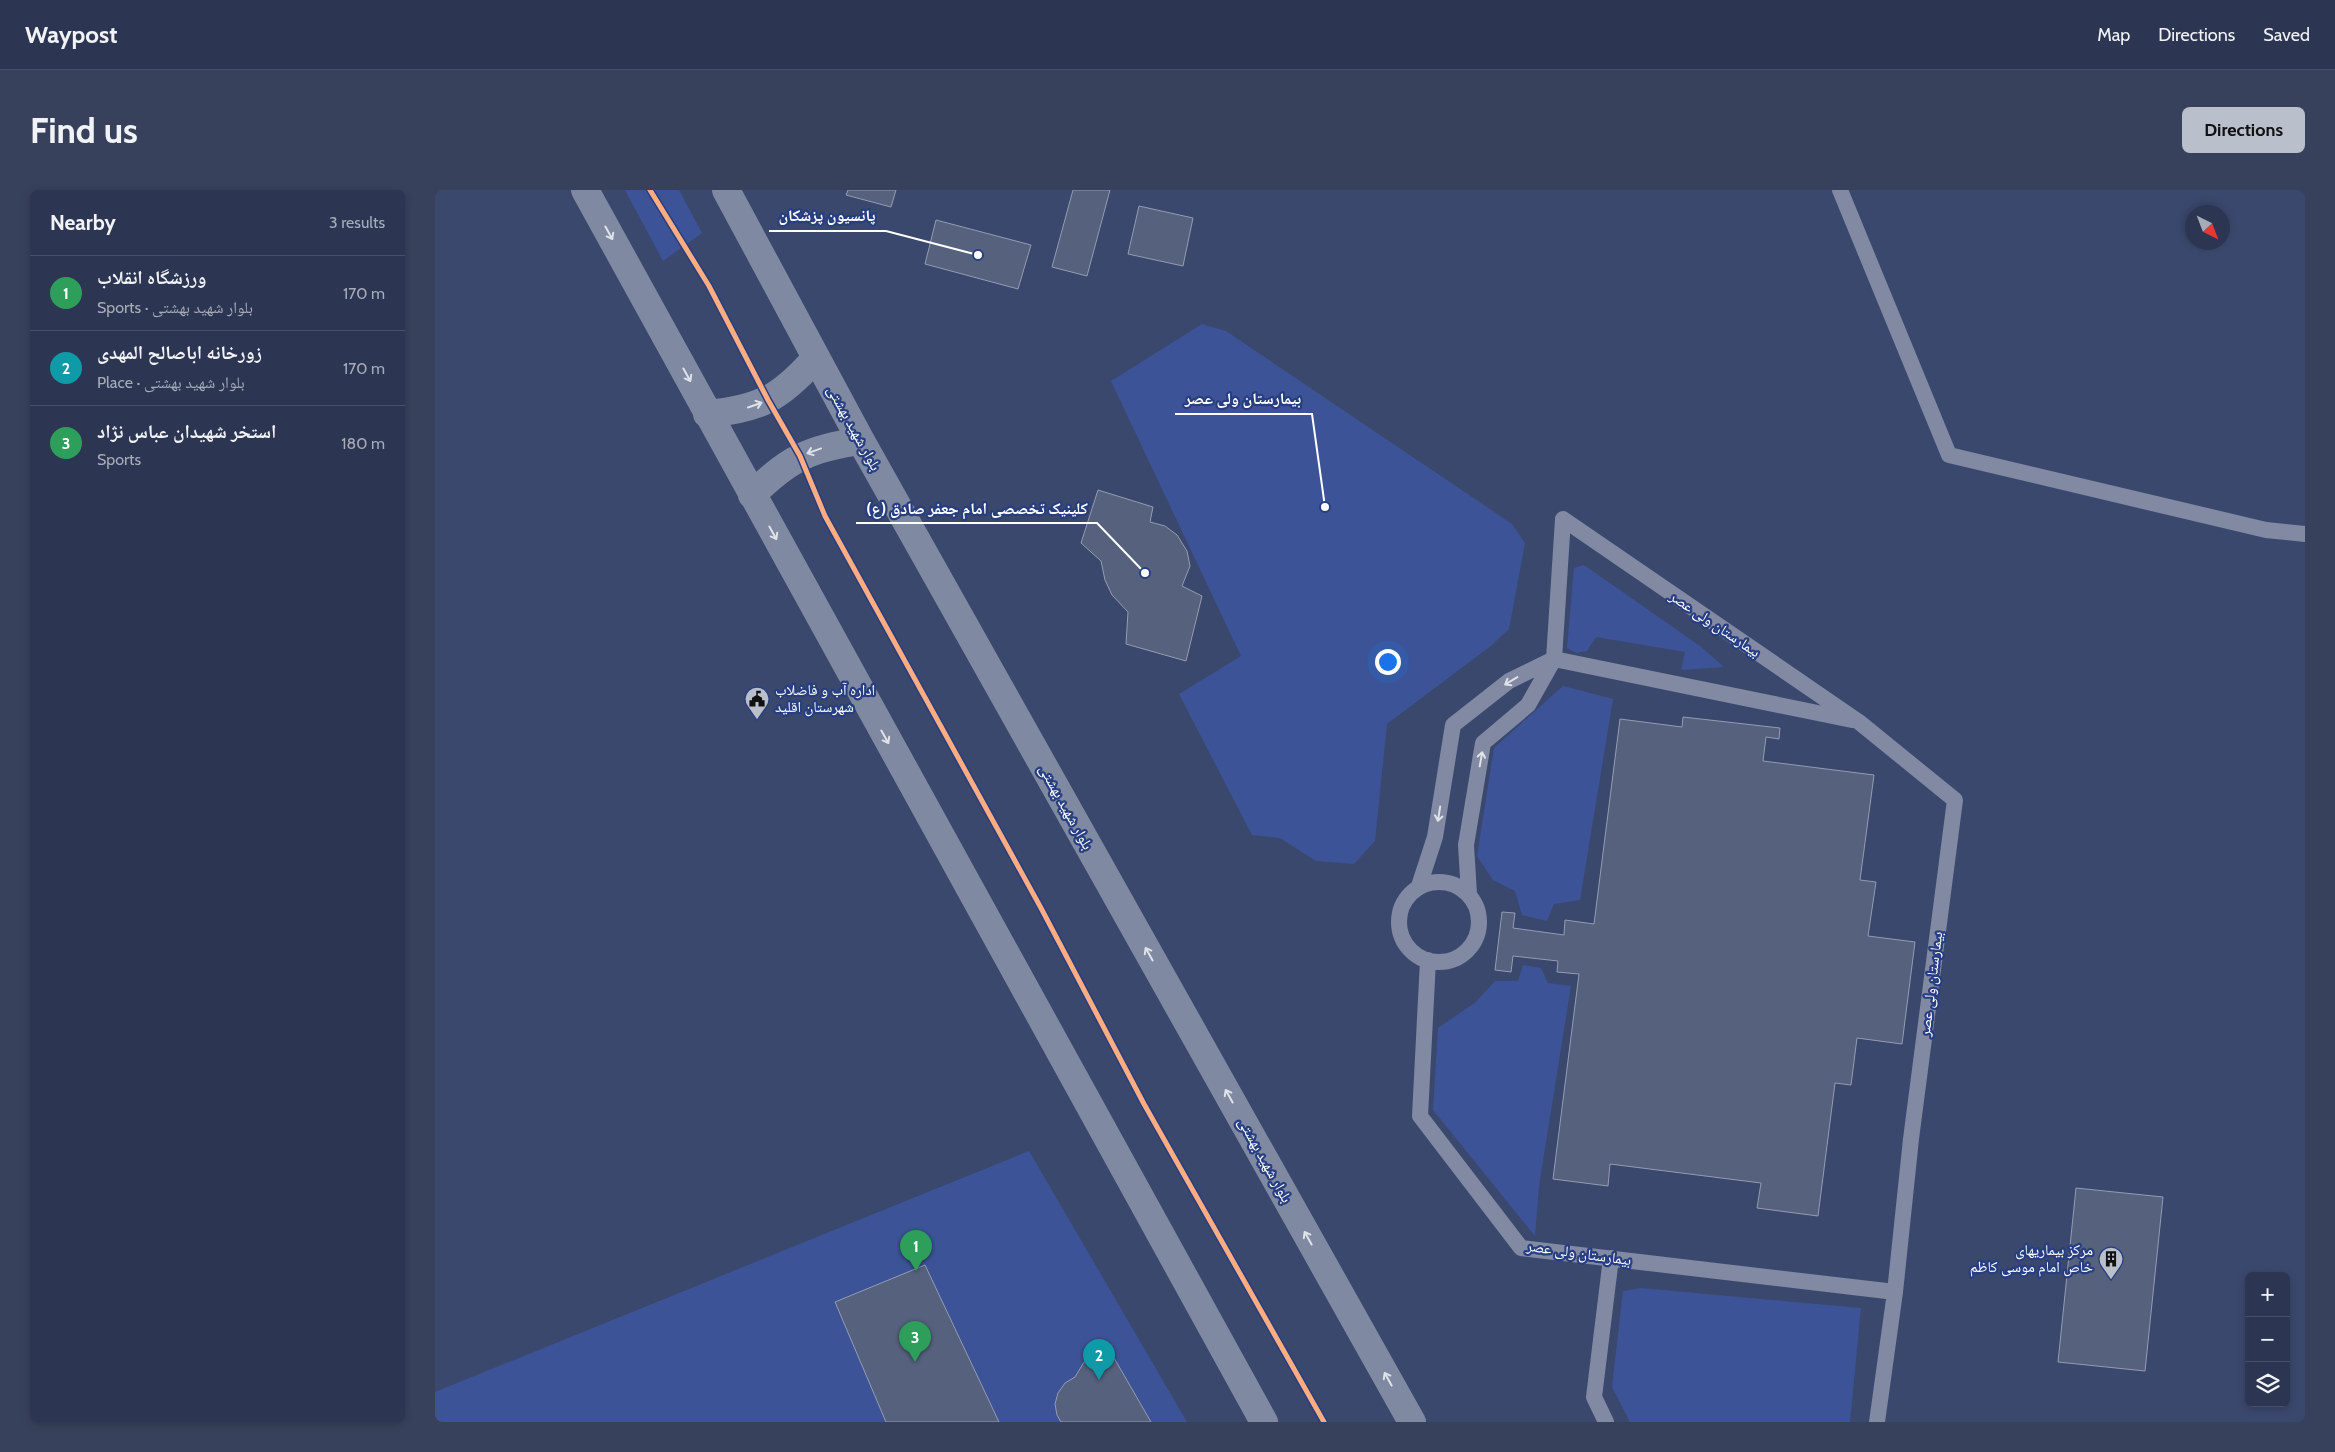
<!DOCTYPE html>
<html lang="en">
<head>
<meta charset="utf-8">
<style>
  body { margin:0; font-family:Cabin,"Noto Naskh Arabic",sans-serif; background:#38415c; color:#f1f3f6 }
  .controls { position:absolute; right:15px; bottom:15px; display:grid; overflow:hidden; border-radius:8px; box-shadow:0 2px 8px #0003 }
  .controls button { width:45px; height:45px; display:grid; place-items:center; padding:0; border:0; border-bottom:1px solid #485069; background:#2c3652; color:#f1f3f6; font:25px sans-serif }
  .compass { position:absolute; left:1750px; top:15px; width:45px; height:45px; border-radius:50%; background:#2c3652; box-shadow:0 2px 8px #0003; rotate:138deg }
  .you { position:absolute; left:952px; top:471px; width:18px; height:18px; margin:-12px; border:4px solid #fff; border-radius:50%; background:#1a73e8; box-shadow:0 0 0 8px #1a73e833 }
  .badge { display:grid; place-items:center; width:32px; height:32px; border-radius:50%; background:#babfcc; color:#fff; font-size:16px; font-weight:700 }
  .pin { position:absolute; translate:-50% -41px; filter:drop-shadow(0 1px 2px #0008) }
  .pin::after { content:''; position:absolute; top:26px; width:18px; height:15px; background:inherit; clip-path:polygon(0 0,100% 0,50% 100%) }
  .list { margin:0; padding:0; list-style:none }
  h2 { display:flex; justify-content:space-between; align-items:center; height:65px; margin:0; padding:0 20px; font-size:21px }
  h2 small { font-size:16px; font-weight:400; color:#a6abb8 }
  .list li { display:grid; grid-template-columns:32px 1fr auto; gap:15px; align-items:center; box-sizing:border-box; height:75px; padding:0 20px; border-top:1px solid #485069 }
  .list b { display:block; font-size:19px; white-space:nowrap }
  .list p { margin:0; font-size:16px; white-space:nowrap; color:#a6abb8 }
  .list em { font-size:16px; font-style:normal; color:#a6abb8 }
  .icon { flex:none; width:28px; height:28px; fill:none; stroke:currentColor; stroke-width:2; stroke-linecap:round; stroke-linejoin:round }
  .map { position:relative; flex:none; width:1870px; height:1232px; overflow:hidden; border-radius:8px }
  header { display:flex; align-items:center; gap:30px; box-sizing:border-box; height:70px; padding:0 25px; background:#2c3652; border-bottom:1px solid #485069 }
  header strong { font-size:24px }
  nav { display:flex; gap:28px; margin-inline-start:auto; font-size:18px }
  .intro { display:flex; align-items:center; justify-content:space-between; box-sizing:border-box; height:120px; padding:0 30px }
  h1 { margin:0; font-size:35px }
  .button { padding:12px 22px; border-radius:8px; background:#babfcc; color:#111; font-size:18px; font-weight:700 }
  main { display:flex; gap:30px; padding:0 30px }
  aside { flex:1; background:#2c3652; border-radius:8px; box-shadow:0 2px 8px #0003 }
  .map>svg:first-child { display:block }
  .green { fill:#3c5497 }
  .building { fill:#56617e; stroke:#949cb2 }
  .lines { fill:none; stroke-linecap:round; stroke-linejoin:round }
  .service { stroke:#8189a3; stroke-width:16 }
  .primary { stroke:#7f89a1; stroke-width:28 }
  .cycleway-casing { stroke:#273e81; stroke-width:8 }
  .cycleway { stroke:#ffac80; stroke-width:5 }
  .oneway { stroke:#dfe2e8 }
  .oneway2 { stroke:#e0e2e8 }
  .labels { text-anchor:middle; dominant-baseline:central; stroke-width:4.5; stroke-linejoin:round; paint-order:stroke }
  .street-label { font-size:15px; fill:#fff; stroke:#273e81 }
  .poi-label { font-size:15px; fill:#fff; stroke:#273e81; text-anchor:start }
  .leader { fill:none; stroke:#fff; stroke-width:2 }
  .callout-dot { fill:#fff; stroke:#273e81; stroke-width:2 }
  .callout-label { font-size:16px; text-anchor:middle; font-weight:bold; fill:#fff; stroke:#273e81; stroke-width:4.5; stroke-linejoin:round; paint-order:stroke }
</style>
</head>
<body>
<header>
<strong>Waypost</strong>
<nav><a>Map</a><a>Directions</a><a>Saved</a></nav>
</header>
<div class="intro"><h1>Find us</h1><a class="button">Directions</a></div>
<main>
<aside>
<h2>Nearby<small>3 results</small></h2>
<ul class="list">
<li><span class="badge" style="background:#2e9e5b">1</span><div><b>ورزشگاه انقلاب</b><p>Sports · بلوار شهید بهشتی</p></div><em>170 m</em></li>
<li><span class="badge" style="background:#0f9aa8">2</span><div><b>زورخانه اباصالح المهدی</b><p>Place · بلوار شهید بهشتی</p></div><em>170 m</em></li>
<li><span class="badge" style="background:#2e9e5b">3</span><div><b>استخر شهیدان عباس نژاد</b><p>Sports</p></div><em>180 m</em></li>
</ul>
</aside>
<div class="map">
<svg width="1870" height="1232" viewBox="0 0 1870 1232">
  <rect width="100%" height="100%" fill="#3b486d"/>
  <path class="green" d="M190 0H244L267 43 228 71Z
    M767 134 791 141 1077 334 1090 353 1074 439 1057 455 952 534 940 651 919 674 881 671 845 648 817 645 744 504 806 466 676 191Z
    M1149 375 1265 456 1289 477 1246 480 1250 462 1161 447 1152 461 1141 463 1132 458 1139 378Z
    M1128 496 1178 509 1145 710 1119 714 1112 731 1087 725 1080 701 1058 690 1042 666 1059 558Z
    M1088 775 1106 778 1113 793 1136 796 1104 996 1100 1046 998 920 1003 838 1041 812 1060 791H1083Z
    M594 961 752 1232H0V1202Z
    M1206 1098 1426 1118 1415 1232H1195L1177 1197 1188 1101Z"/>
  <path class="building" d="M413 0H461L456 17 411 5Z
    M638 0H675L652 86 617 77Z
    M704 16 758 28 748 76 693 64Z
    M501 30 596 55 583 99 490 74Z
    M663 300 718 317 715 332 730 336 742 345 752 361 755 376 747 396 767 406 751 471 691 454 693 422 677 405 670 390 666 371 646 353Z
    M1248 527 1345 538 1344 549 1331 547 1328 571 1439 585 1425 690 1441 692 1433 746 1480 752 1467 854 1422 848 1416 895 1400 893 1383 1026 1322 1018 1326 993 1175 974 1173 996 1118 989 1144 784 1122 782 1123 771 1078 766 1076 782 1060 780 1067 722 1080 723 1078 738 1129 745 1130 730 1159 734 1185 529 1247 537Z
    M1641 998 1728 1007 1710 1181 1623 1172Z
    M490 1075 564 1232H451L400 1112Z
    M671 1154 716 1232H626L622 1225 620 1214 623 1203 630 1193 640 1187 654 1164Z"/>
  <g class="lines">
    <path class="service" d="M1405 0 1514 265 1831 340 1870 344
      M1128 329 1424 532 1520 610 1476 949 1460 1102 1442 1232
      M964 732a40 40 0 1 1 80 0a40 40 0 1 1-80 0Z
      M984 696 1000 647 1018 535 1074 491 1119 469 1417 530
      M1034 704 1031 655 1048 553 1093 515 1119 469 1128 329
      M993 770 985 926 1086 1058 1460 1102
      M1171 1232 1159 1207 1176 1068"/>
    <path class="primary" d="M150 0 829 1232
      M291 0 426 251 977 1232
      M272 224C325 219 345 208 380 169
      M317 305C353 269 375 258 426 251"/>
    <defs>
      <path id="cycleway" d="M215 0 274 96 333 210 365 266 390 326 606 718 709 914 889 1232"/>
    </defs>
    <use href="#cycleway" class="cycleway-casing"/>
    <use href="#cycleway" class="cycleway"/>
  </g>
  <defs><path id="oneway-shaft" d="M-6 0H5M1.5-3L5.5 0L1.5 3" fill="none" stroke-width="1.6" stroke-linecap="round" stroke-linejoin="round" transform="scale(1.25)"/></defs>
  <g class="oneway">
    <use href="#oneway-shaft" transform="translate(174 43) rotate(61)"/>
    <use href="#oneway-shaft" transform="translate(252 185) rotate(61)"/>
    <use href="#oneway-shaft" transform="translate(320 215) rotate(-19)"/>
    <use href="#oneway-shaft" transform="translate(379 261) rotate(160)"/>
    <use href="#oneway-shaft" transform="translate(338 343) rotate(61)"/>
    <use href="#oneway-shaft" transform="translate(450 547) rotate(61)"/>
    <use href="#oneway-shaft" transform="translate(714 764) rotate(-119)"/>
    <use href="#oneway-shaft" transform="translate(794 906) rotate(-119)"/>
    <use href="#oneway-shaft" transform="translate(873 1048) rotate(-119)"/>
    <use href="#oneway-shaft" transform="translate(953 1189) rotate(-119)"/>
  </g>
  <g class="oneway2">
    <use href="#oneway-shaft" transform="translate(1076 491) rotate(149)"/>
    <use href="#oneway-shaft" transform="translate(1046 569) rotate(-80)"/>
    <use href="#oneway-shaft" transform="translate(1004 624) rotate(99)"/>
  </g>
  <defs>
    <symbol id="civic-pin" viewBox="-11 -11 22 30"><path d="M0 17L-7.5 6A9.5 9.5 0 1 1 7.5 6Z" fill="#babfcc" stroke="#273e81"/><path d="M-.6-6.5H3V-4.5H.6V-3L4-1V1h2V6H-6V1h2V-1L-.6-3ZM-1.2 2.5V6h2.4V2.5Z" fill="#111"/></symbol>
    <symbol id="building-pin" viewBox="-11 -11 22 30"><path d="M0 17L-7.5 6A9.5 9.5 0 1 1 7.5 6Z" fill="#babfcc" stroke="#273e81"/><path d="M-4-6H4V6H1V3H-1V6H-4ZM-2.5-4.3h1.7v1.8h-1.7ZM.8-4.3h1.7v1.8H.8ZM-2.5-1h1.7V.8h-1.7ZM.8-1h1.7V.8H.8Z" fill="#111"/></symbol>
  </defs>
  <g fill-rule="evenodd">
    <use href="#civic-pin" x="308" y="495" width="28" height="38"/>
    <use href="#building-pin" x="1662" y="1055" width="28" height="38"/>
  </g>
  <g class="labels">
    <g class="street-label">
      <text transform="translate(419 238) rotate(61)">بلوار شهید بهشتی</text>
      <text transform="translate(1280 434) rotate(34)">بیمارستان ولی عصر</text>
      <text transform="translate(631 617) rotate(61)">بلوار شهید بهشتی</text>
      <text transform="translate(1496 794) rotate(-83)">بیمارستان ولی عصر</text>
      <text transform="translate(830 970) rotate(61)">بلوار شهید بهشتی</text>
      <text transform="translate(1144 1063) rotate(8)">بیمارستان ولی عصر</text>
    </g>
    <g class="poi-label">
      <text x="340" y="500">اداره آب و فاضلاب<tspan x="340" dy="17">شهرستان اقلید</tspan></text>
      <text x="1658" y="1060" text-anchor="end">مرکز بیماریهای<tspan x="1658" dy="17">خاص امام موسی کاظم</tspan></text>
    </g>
  </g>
  <path class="leader" d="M543 65L451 41H334M890 317L877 224H740M710 383L662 333H421"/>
  <g class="callout-dot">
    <circle cx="543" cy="65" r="5"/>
    <circle cx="890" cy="317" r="5"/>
    <circle cx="710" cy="383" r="5"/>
  </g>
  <g class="callout-label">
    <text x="392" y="31">پانسیون پزشکان</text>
    <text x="808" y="214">بیمارستان ولی عصر</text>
    <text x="542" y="324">کلینیک تخصصی امام جعفر صادق (ع)</text>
  </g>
</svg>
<div class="controls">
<button>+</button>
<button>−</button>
<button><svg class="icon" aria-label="layers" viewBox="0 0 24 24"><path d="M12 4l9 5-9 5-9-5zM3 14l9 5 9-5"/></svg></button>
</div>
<svg class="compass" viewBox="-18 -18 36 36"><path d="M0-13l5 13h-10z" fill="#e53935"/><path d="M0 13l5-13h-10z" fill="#a6abb8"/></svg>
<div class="you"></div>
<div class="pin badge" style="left:481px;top:1081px;background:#2e9e5b">1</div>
<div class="pin badge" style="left:664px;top:1190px;background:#0f9aa8">2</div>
<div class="pin badge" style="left:480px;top:1172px;background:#2e9e5b">3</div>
</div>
</main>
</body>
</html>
